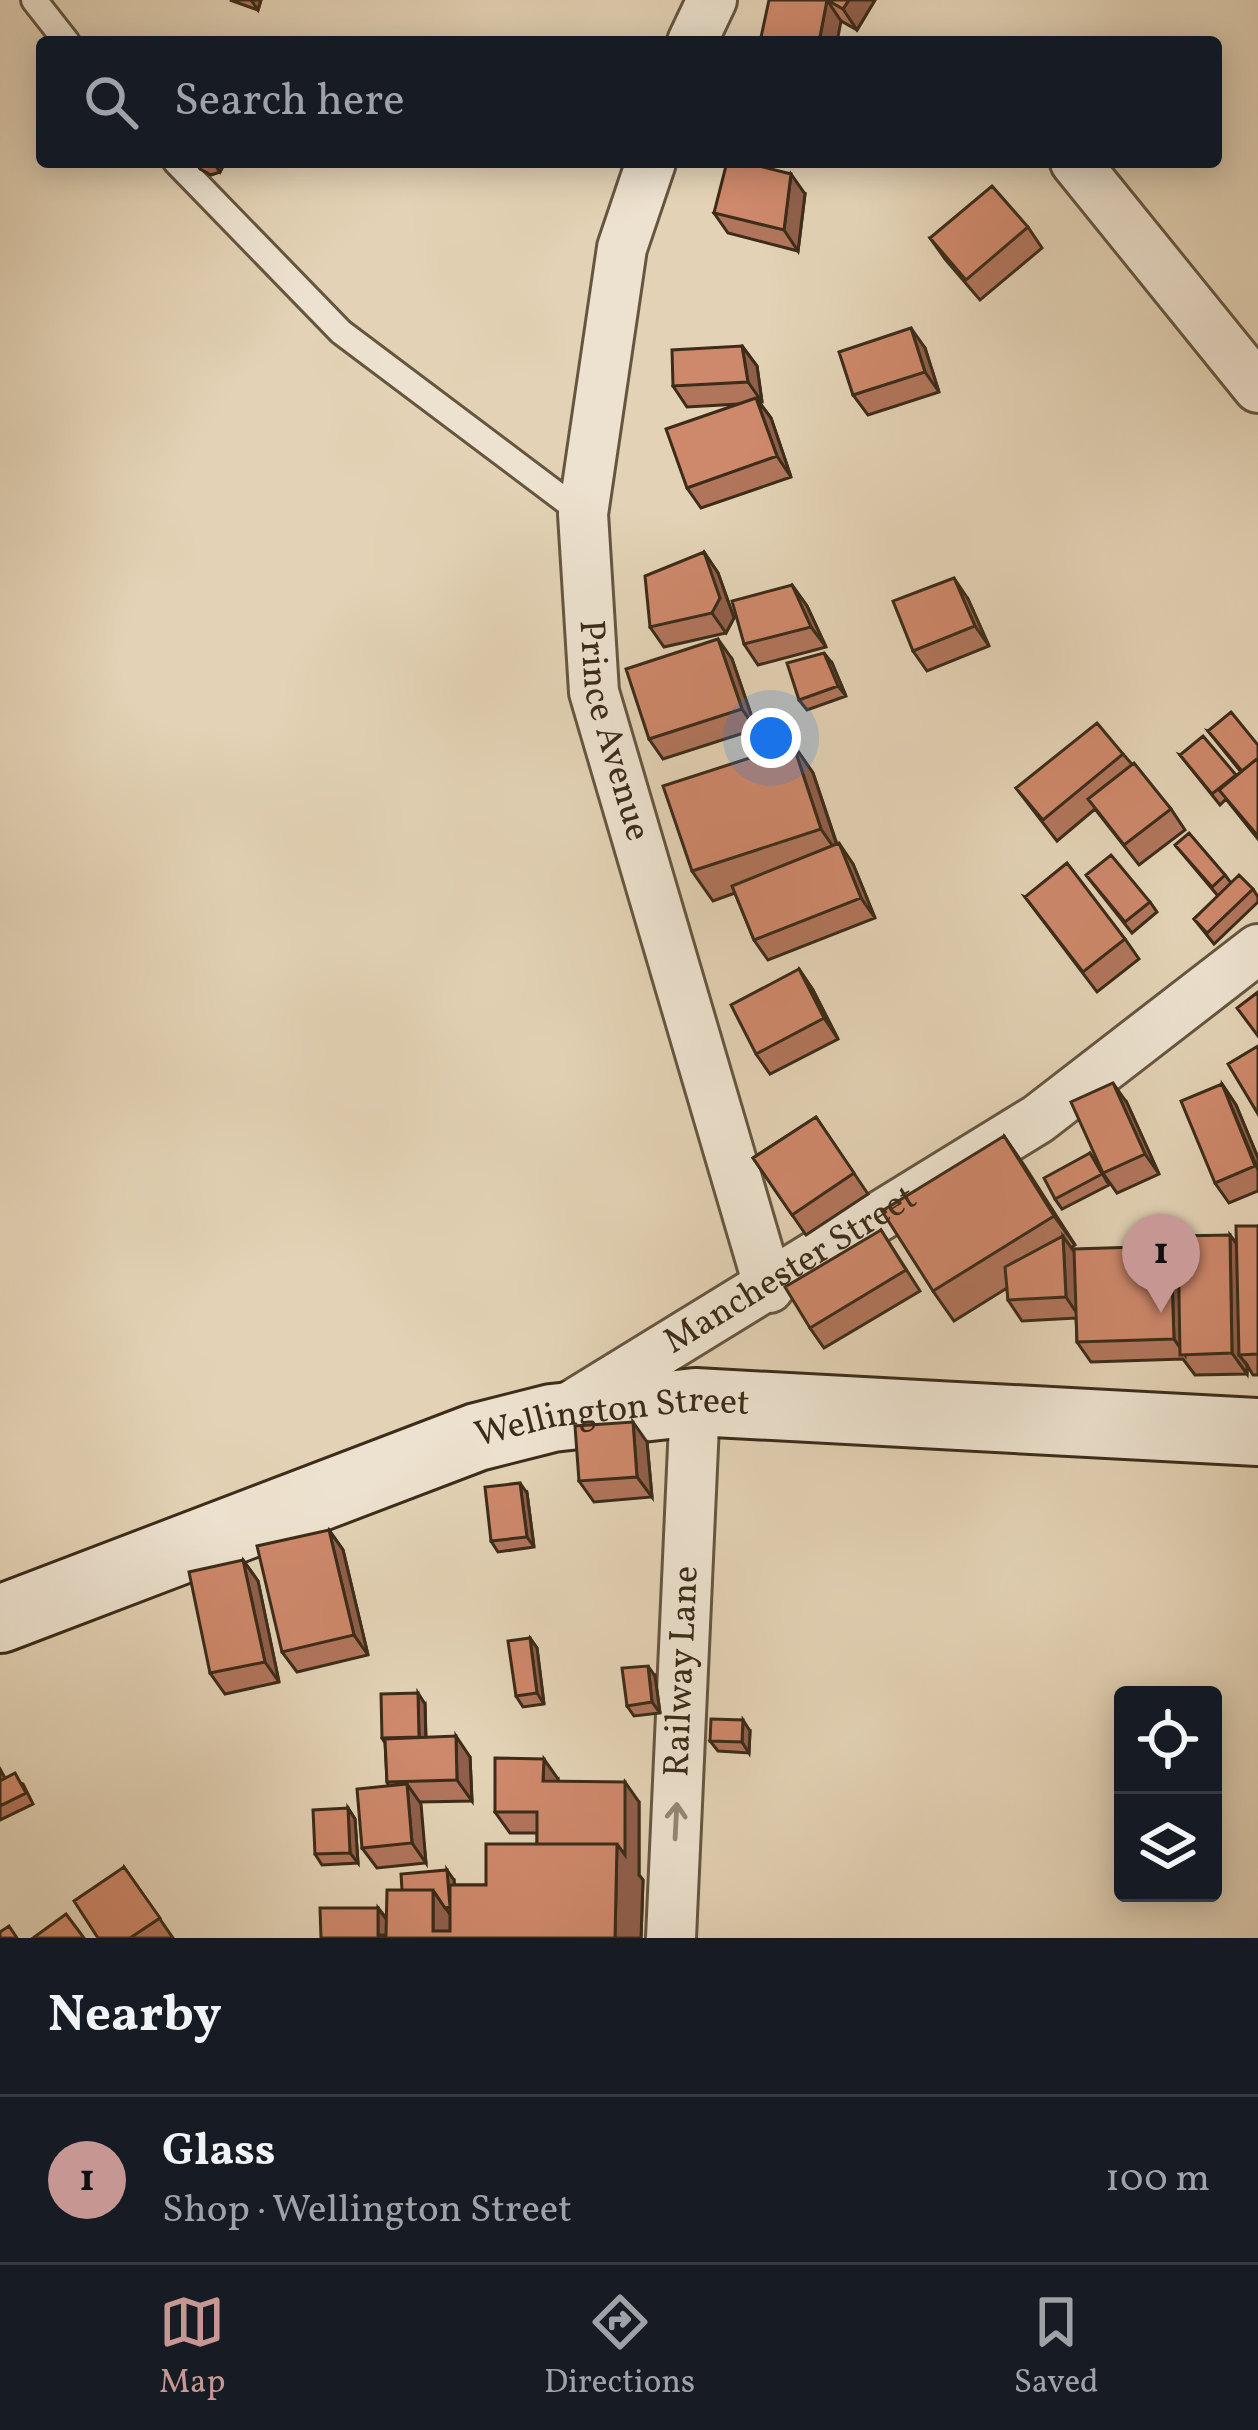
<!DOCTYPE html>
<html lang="en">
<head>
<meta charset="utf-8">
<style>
  body { margin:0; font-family:Vollkorn,serif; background:#242831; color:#f1f3f6 }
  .controls { position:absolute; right:36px; bottom:36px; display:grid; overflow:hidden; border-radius:12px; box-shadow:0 6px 30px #0003 }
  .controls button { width:108px; height:108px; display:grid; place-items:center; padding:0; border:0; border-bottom:3px solid #363941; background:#171b24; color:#f1f3f6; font:60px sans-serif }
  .you { position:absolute; left:771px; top:738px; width:42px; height:42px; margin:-30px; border:9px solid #fff; border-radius:50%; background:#1a73e8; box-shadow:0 0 0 18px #1a73e833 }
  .badge { display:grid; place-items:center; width:78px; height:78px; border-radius:50%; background:#c59692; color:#111; font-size:39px; font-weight:700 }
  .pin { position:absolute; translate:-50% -99px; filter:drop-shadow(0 3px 6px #0008) }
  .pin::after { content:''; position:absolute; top:63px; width:42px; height:36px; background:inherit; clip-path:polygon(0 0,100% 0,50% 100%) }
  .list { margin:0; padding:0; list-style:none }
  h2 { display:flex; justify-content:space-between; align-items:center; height:156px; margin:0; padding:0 48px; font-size:51px }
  h2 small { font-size:39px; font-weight:400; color:#9ea1a6 }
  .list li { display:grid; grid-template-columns:78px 1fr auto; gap:36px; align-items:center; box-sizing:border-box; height:168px; padding:0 48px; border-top:3px solid #363941 }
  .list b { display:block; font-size:45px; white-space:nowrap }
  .list p { margin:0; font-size:39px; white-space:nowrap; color:#9ea1a6 }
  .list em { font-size:39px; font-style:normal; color:#9ea1a6 }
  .icon { flex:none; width:66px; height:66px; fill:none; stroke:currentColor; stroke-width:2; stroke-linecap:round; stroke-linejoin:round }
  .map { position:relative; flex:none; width:1258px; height:1938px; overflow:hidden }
  .search { position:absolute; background:#171b24; box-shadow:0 6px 30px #0003; left:36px; right:36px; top:36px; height:132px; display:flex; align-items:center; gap:30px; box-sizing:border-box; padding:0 42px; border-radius:12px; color:#9ea1a6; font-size:45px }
  .sheet { height:324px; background:#171b24 }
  nav { display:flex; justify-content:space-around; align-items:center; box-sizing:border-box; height:168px; border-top:3px solid #363941; background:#171b24; font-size:33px; color:#9ea1a6 }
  nav a { display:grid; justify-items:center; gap:6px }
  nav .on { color:#c59692 }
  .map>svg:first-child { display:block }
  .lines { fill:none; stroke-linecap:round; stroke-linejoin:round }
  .lane-casing { stroke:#665640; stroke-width:30 }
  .street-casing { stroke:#665640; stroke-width:54 }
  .secondary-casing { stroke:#3c2c19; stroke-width:72 }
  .lane { stroke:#ede2cf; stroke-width:24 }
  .street { stroke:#ede2cf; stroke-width:48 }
  .secondary { stroke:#ede2cf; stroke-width:66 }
  .wall { fill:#b1755c; stroke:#3c2c19; stroke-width:3 }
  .shaded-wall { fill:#905f4b; stroke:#3c2c19; stroke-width:3 }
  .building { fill:#ce886b; stroke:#3c2c19; stroke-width:3 }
  .oneway { stroke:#948774 }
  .labels { text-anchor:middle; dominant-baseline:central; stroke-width:12; stroke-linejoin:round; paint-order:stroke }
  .street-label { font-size:36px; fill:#3c2c19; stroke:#ede2cf }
</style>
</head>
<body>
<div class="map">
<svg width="1258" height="1938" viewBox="0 0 1258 1938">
  <rect width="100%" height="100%" fill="#e3d2b5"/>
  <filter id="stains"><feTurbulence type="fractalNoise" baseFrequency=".00167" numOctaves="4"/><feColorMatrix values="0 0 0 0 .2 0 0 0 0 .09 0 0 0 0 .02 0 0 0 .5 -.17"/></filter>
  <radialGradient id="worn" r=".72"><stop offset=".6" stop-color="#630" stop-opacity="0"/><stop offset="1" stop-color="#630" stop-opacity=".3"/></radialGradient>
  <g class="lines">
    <defs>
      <path id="lane" d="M34 0 67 42
        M176 162 341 332 583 514"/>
      <g id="street">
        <path d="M692 42 712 0"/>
        <path id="s1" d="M651 162 622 248 583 514 594 692 769 1288"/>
        <path d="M1075 162 1258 388"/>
        <path id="s2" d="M566 1409 1038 1119 1258 949"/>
        <path id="s3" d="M671 1938 695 1402"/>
      </g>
      <g id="secondary">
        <path id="s4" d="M0 1619 477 1437 552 1418 695 1402 1258 1432"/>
      </g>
    </defs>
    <use href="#lane" class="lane-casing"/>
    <use href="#street" class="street-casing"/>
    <use href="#secondary" class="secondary-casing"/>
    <use href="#lane" class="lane"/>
    <use href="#street" class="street"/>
    <use href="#secondary" class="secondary"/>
  </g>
  <path class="wall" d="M230 0H261L258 10Z
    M769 0H875L857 30 841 21Z
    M196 162H225L220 172 211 175 200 169Z
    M805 194 798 251 728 233 714 213Z
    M1028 227 1042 248 980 300 945 259 930 238Z
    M742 346 757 366 762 402H759L771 418 791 477 701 508 687 488 740 404 687 407 673 386Z
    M925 348 939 392 868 415 853 395Z
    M704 552 718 573 734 618 726 633 664 647 650 627Z
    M792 585 807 606 826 647 758 665 744 644Z
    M968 599 989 646 927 671 913 651Z
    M732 659 756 729 663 759 649 739Z
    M832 663 846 696 807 710 799 700Z
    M1208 731 1258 745V839L1226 799 1220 805 1180 755 1237 775 1241 772Z
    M793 744 813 773 837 844 853 864 875 918 768 960 754 940 735 893 713 901 692 871Z
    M1123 754 1171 809 1185 830 1139 865 1095 809 1057 841 1016 788Z
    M1175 845 1225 875 1231 883 1253 889 1258 897V902L1214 944 1194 919 1218 896Z
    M1086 875 1150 902 1157 912 1132 933Z
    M1025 897 1125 939 1139 959 1097 992Z
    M799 969 813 990 838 1039 770 1074 756 1054Z
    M1222 1084 1236 1105 1258 1158V1191L1229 1203 1215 1183Z
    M1127 1103 1159 1174 1117 1193 1103 1173Z
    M816 1117 868 1194 806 1235 753 1158Z
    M1004 1136 1075 1245 1071 1248 1074 1252 1171 1246 1178 1257 1237 1244 1258 1226V1375H1253L1247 1365V1374L1195 1375 1183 1359 1091 1362 1077 1342 1076 1318 1022 1321 1008 1300 1007 1288 954 1321 933 1291Z
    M1090 1153 1109 1185 1062 1209 1055 1199Z
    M881 1230 920 1291 824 1348 810 1328Z
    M647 1442 652 1497 594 1502 579 1481Z
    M527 1493 534 1547 498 1552 491 1541Z
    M329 1530 343 1550 368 1655 297 1672 282 1652Z
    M243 1560 258 1581 279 1682 225 1694 210 1673Z
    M530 1638 537 1648 544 1704 523 1707 516 1696Z
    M655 1676 660 1713 634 1716 627 1706Z
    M425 1704 426 1737 470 1757 472 1801 419 1802 426 1863 377 1868 362 1848 389 1786 387 1782 385 1743 382 1738Z
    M750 1731 749 1753 718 1751 710 1741Z
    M0 1769 5 1778 23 1784 33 1804 0 1820Z
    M558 1779V1781L639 1802V1875L643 1880 641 1938H321L378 1908 387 1919 402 1890 454 1880V1885H486L537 1844V1833H510L495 1812Z
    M348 1808 355 1819 358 1863 322 1865 315 1854Z
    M124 1867 173 1938H98Z"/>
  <path class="shaded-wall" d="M251 0H261L258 10Z
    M827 0 841 21 837 42H819Z
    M849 0H875L857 30 843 9Z
    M213 162H225L220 172Z
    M791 174 805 194 798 251 784 230Z
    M911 328 925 348 939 392 925 372Z
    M742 346 757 366 762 402 748 382Z
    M756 398 771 418 791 477 777 456Z
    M704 552 718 573 734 618 726 633 712 613Z
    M954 578 968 599 989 646 975 626Z
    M792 585 807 606 826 647 811 627Z
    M718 639 732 659 756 729 742 709Z
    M824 653 832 663 846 696 838 686Z
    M793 744 813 773 841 858 821 829Z
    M839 843 853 864 875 918 861 898Z
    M799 969 813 990 838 1039 824 1018Z
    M1113 1083 1127 1103 1159 1174 1145 1154Z
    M1222 1084 1236 1105 1258 1158V1170Z
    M1004 1136 1024 1165 1075 1245 1054 1216Z
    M1230 1235 1245 1255 1239 1355 1247 1365V1374L1232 1353Z
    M1063 1236 1077 1256 1080 1318 1066 1297Z
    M1171 1246 1185 1266V1355L1174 1339Z
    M633 1422 647 1442 652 1497 637 1477Z
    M520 1483 527 1493 534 1547 527 1537Z
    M329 1530 343 1550 368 1655 354 1635Z
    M243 1560 258 1581 279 1682 265 1662Z
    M530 1638 537 1648 544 1704 537 1693Z
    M648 1666 655 1676 660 1713 652 1702Z
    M418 1693 425 1704 426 1748 419 1737Z
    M743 1720 750 1731 749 1753 742 1742Z
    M456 1736 470 1757 472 1801 457 1780Z
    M544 1759 558 1779V1801L543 1781Z
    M625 1782 639 1802V1875L643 1880 641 1938H615L617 1844Z
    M407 1784 421 1804 426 1863 412 1843Z
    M348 1808 355 1819 358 1863 350 1853Z
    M447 1870 454 1880 457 1918 450 1907Z
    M433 1890 458 1926V1938L433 1931Z
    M378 1908 400 1938 378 1935Z"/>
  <path class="building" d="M769 0H849L843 9 827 0 819 42H760Z
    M727 162H743L791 174 784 230 714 213Z
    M992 186 1028 227 966 280 930 238Z
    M911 328 925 372 853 395 839 352Z
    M742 346 748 382 673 386 672 350Z
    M756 398 777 456 687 488 666 429Z
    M704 552 720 598 712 613 650 627 645 576Z
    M954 578 975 626 913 651 893 601Z
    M792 585 811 627 744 644 732 601Z
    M718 639 742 709 649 739 626 669Z
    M824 653 838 686 799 700 787 663Z
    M1231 712 1258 745V758L1242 771 1208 731Z
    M1097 723 1123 754 1043 820 1016 788Z
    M1203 736 1236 775 1212 794 1180 755Z
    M793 744 821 829 692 871 663 786Z
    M1258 758V836L1219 790Z
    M1134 763 1171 809 1124 845 1088 799Z
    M1189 833 1225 875 1212 887 1175 845Z
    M839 843 861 898 754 940 732 886Z
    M1111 855 1150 902 1125 922 1086 875Z
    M1067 863 1125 939 1083 972 1025 897Z
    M1239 875 1253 889 1207 933 1194 919Z
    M799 969 824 1018 756 1054 731 1005Z
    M1258 992V1036L1237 1008Z
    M1258 1046V1114L1228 1064Z
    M1113 1083 1145 1154 1103 1173 1071 1102Z
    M1222 1084 1255 1166 1215 1183 1181 1101Z
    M816 1117 854 1173 792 1215 753 1158Z
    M1004 1136 1054 1216 933 1291 882 1211Z
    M1090 1153 1102 1174 1055 1199 1044 1178Z
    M1236 1226H1258V1354L1239 1355Z
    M881 1230 906 1270 810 1328 785 1287Z
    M1230 1235 1232 1353 1180 1355 1178 1236Z
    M1063 1236 1066 1297 1008 1300 1005 1267Z
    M1171 1246 1174 1339 1077 1342 1074 1249Z
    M633 1422 637 1477 579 1481 575 1426Z
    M520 1483 527 1537 491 1541 485 1487Z
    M329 1530 354 1635 282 1652 257 1546Z
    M243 1560 265 1662 210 1673 189 1572Z
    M530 1638 537 1693 516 1696 508 1641Z
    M648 1666 652 1702 627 1706 622 1668Z
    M418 1693 419 1737 382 1738 381 1694Z
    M711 1719 743 1720 742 1742 710 1741Z
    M456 1736 457 1780 387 1782 385 1739Z
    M495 1758 544 1759 543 1781 625 1782V1855L617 1844H537V1812H495Z
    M15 1773 26 1793 0 1806V1781Z
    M407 1784 412 1843 362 1848 357 1789Z
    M348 1808 350 1853 315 1854 313 1810Z
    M486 1844H617L615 1938H321L320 1908H378V1935H386L387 1890H433V1931H450V1885H486Z
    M124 1867 160 1918 130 1938H98L74 1901Z
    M447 1870 450 1907 445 1908 433 1890H402L401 1874Z
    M66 1914 84 1938H33Z
    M9 1926 17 1938H0V1932Z"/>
  <defs><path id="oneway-shaft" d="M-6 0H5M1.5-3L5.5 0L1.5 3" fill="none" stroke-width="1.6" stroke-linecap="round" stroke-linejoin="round" transform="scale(3)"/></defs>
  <use class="oneway" href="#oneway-shaft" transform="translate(676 1821) rotate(-87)"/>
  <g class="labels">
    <g class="street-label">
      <text stroke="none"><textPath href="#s1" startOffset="579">Prince Avenue</textPath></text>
      <text stroke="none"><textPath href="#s2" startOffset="264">Manchester Street</textPath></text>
      <text stroke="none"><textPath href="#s4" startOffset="648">Wellington Street</textPath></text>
      <text stroke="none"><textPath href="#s3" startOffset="267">Railway Lane</textPath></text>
    </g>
  </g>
  <rect width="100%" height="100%" filter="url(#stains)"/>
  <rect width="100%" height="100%" fill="url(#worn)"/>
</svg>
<div class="controls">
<button><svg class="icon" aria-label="locate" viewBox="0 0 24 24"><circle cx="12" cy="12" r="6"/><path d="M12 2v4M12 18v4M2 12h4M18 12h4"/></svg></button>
<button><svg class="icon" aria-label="layers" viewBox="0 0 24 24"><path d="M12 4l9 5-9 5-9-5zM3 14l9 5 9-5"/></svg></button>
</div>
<div class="you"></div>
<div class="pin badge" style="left:1161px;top:1313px">1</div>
<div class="search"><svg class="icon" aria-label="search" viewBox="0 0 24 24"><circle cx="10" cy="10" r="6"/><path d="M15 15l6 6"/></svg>Search here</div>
</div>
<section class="sheet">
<h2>Nearby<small></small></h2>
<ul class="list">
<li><span class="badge">1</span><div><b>Glass</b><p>Shop · Wellington Street</p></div><em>100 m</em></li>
</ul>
</section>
<nav>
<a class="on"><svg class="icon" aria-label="map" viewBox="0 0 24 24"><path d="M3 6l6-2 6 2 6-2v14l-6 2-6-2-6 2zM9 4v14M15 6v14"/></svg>Map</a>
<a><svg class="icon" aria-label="directions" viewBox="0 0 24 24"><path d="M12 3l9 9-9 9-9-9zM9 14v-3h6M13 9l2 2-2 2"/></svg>Directions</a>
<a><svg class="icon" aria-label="saved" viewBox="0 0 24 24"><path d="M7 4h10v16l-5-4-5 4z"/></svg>Saved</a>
</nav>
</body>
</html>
